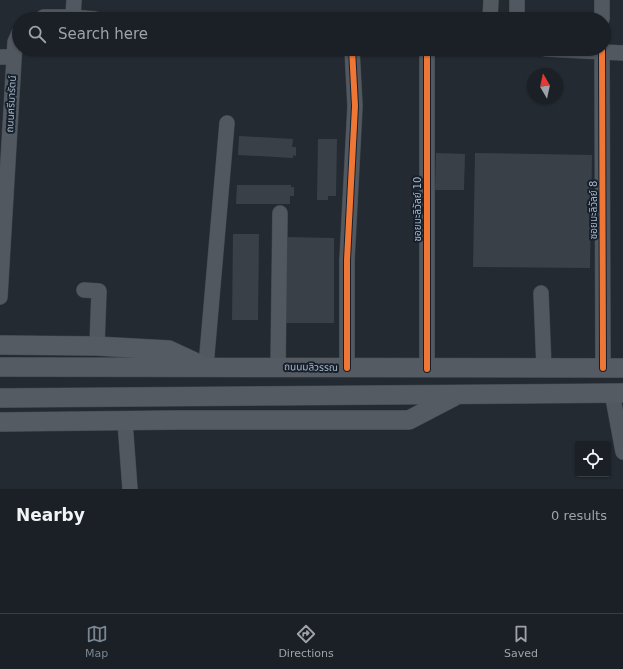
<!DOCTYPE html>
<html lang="en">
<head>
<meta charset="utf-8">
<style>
  body { margin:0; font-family:"DejaVu Sans","Noto Sans Thai",sans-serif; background:#272d32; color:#f1f3f6 }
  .controls { position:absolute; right:12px; bottom:12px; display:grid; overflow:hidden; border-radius:4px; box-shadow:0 1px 3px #0004 }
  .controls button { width:36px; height:36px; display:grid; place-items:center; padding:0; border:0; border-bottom:1px solid #383e42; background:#1a2025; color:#f1f3f6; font:20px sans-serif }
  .compass { position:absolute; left:527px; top:68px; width:36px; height:36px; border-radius:50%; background:#1a2025; box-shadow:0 1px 3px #0004; rotate:351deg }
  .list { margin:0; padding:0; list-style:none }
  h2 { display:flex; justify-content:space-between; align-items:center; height:52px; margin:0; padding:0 16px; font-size:17px }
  h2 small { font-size:13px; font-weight:400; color:#9fa3a7 }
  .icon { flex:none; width:22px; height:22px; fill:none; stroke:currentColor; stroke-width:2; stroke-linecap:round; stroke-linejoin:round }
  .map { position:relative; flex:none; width:623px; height:489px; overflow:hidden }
  .search { position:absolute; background:#1a2025; box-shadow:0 1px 3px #0004; left:12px; right:12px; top:12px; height:44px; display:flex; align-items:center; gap:10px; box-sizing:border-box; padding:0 14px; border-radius:22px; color:#9fa3a7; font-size:15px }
  .sheet { height:124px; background:#1a2025 }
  nav { display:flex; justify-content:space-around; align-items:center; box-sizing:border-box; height:56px; border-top:1px solid #383e42; background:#1a2025; font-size:11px; color:#9fa3a7 }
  nav a { display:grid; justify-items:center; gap:2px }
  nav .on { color:#7a8591 }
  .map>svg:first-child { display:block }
  .building { fill:#3a4048 }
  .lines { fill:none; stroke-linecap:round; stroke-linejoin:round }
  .minor-casing { stroke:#3f454a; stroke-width:16 }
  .major-casing { stroke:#40464e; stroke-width:20 }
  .minor { stroke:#525860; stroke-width:15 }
  .major { stroke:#545b62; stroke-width:19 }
  .cycleway-casing { stroke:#16202c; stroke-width:8 }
  .cycleway { stroke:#f07635; stroke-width:6 }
  .labels { text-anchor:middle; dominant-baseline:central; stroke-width:4; stroke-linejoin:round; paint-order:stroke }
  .street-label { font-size:10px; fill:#a9b6c5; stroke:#16202c }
</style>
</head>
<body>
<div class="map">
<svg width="623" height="489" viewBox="0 0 623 489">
  <rect width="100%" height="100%" fill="#232a31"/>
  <path class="building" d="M239 136 293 139 292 147H296V156L293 155V158L238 155Z
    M318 139H337L336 196H328V200H317Z
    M436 153 465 154 464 190H435Z
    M475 153 592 155 590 268 473 267Z
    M237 185H291V187H294V196H290V204H236Z
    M233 234H259L258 320H232Z
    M286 237 334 238V323H286Z"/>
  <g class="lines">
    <defs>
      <path id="minor" d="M517 0V19
        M602 0V19
        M73 17 95 19
        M41 19 44 17H73L74 0
        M490 19 491 0
        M427 49V369
        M546 49 623 53
        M602 49 603 368
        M0 57H14
        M84 290 99 291 97 346
        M541 293 544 368
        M0 297 15 42 19 33
        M206 366 227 123
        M278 367 280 213
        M347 368V260L355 106 352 49
        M612 393 623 452
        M125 422 130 489"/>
      <path id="major" d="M0 345 96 346 169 350 197 363
        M0 367C208 366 415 369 623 368
        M0 398 623 393
        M0 422 177 420H409L455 396"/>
    </defs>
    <use href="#minor" class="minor-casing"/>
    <use href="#major" class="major-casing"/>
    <use href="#minor" class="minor"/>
    <use href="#major" class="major"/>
    <defs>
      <path id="cycleway" d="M427 49V369
        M602 49 603 368
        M347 368V260L355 106 352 49"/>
    </defs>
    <use href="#cycleway" class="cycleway-casing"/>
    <use href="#cycleway" class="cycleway"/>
  </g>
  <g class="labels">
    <g class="street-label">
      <text transform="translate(11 104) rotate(-87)">ถนนศรีมารัตน์</text>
      <text transform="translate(417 209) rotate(-90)">ซอยมะลิวัลย์ 10</text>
      <text transform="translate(593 210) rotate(-90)">ซอยมะลิวัลย์ 8</text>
      <text transform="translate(311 367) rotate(1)">ถนนมลิวรรณ</text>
    </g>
  </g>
</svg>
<div class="controls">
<button><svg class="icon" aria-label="locate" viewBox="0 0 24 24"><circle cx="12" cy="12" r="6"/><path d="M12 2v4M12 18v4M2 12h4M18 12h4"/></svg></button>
</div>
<svg class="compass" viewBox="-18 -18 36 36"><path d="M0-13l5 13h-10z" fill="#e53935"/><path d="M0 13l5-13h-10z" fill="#9fa3a7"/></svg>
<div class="search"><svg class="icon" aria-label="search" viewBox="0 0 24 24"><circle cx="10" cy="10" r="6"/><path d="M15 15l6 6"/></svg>Search here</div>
</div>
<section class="sheet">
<h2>Nearby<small>0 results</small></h2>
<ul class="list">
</ul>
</section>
<nav>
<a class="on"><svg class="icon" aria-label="map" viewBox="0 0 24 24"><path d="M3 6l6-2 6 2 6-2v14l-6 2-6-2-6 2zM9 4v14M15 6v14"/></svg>Map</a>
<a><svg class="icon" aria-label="directions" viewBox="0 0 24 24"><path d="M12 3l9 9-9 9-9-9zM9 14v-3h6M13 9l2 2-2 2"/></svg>Directions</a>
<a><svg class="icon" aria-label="saved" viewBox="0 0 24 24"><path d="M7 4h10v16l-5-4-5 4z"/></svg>Saved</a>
</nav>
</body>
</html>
